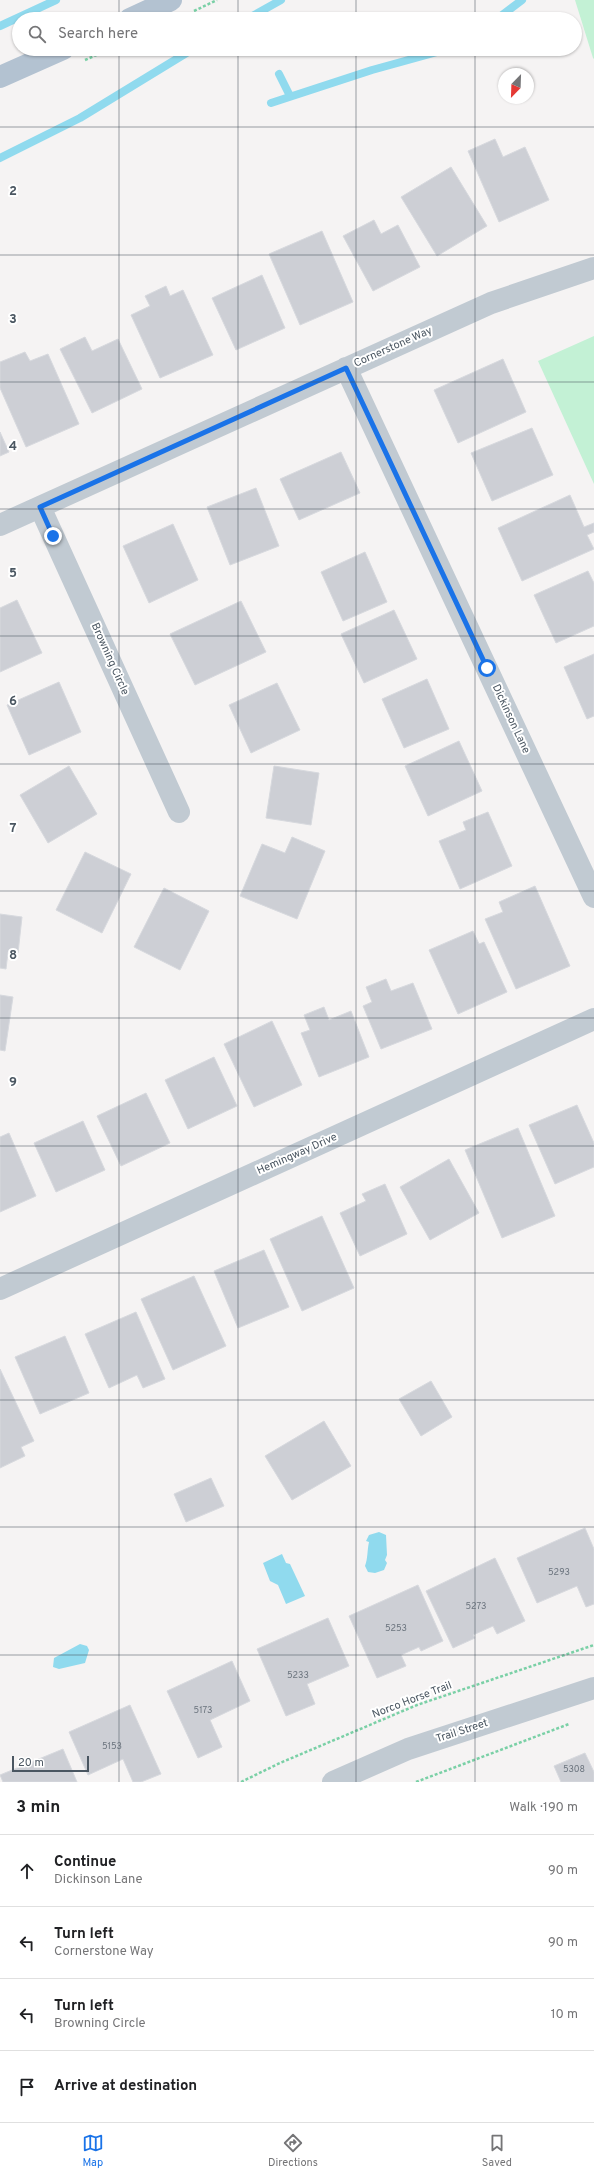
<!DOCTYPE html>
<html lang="en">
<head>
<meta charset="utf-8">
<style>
  body { margin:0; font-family:Overpass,sans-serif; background:#f6f6f6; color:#202124 }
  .compass { position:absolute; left:498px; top:68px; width:36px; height:36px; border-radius:50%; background:#fff; box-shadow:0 1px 3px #0004; rotate:203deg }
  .scale { position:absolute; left:12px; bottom:10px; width:77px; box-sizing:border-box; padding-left:4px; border:2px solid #4a5661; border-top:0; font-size:11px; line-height:14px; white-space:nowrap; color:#4a5661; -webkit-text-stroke:3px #fff; paint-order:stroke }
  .stop { position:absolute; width:12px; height:12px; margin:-9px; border:3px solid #1a73e8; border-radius:50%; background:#fff }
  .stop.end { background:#1a73e8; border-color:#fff; box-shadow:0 1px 4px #0008 }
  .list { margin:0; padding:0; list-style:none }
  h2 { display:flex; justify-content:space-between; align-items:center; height:52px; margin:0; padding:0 16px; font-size:17px }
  h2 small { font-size:13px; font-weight:400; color:#757577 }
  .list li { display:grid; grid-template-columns:26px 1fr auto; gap:12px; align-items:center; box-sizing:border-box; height:72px; padding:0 16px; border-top:1px solid #e0e0e0 }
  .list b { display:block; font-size:15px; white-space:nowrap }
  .list p { margin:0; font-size:13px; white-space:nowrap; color:#757577 }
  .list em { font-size:13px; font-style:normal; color:#757577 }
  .icon { flex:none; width:22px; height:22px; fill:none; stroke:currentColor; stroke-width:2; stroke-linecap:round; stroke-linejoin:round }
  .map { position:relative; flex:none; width:594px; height:1782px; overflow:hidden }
  .search { position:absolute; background:#fff; box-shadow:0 1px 3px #0004; left:12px; right:12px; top:12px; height:44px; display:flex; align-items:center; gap:10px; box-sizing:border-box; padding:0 14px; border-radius:22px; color:#757577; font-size:15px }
  .sheet { height:340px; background:#fff }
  nav { display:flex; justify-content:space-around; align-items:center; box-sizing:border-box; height:56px; border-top:1px solid #e0e0e0; background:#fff; font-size:11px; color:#757577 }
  nav a { display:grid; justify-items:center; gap:2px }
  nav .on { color:#1a73e8 }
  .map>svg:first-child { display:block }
  .green { fill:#c3f1d5 }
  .water { fill:#90daee }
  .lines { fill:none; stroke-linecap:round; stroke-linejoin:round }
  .stream { stroke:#90daee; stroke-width:8 }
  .building { fill:#cdcfd5; stroke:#d7d9de }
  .path { stroke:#7ad0a6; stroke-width:2.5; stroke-dasharray:3 2; stroke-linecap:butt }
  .minor { stroke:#c1cad2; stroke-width:22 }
  .major { stroke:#b3c2d1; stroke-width:22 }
  .route { stroke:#1a73e8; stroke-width:5 }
  .grid { fill:none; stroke:#4a5661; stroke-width:1; stroke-opacity:0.55 }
  .labels { text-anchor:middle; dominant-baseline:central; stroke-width:4; stroke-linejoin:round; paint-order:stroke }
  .number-label { font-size:9px; fill:#6b747e }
  .street-label { font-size:11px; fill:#4a5661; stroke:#fff }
  .grid-label { font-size:13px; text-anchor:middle; font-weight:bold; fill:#4a5661; stroke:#fff; stroke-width:4; stroke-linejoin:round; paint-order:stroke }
</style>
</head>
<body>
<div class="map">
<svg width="594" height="1782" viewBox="0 0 594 1782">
  <rect width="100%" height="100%" fill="#f5f3f3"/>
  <path class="green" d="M575 0H594V59L593 58Z
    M594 336V484L538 361Z"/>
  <path class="water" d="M379 1532 386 1535 387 1555 385 1560 387 1563 384 1570 375 1573 368 1572 365 1566C368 1558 367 1551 369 1542L366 1541 369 1535Z
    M282 1554 286 1563 290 1564 305 1596 286 1604 278 1585 270 1581 263 1563Z
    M80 1644 87 1646 89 1650 85 1663 59 1669 53 1667 54 1658Z"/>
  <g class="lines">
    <path class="stream" d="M247 19 281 0
      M497 19 522 0
      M0 26 56 0
      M279 74 290 96
      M271 103 372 70 448 49
      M0 158 80 118 193 49"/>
  </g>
  <path class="building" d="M495 139 503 157 525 147 549 200 499 222 468 151Z
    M451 167 487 226 437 256 401 197Z
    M374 220 381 234 398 225 420 267 373 291 343 236Z
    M322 231 353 302 300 325 269 254Z
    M262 275 285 328 236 350 212 298Z
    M166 286 170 296 183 290 213 355 160 378 131 315 150 306 145 296Z
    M85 337 92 351 118 339 142 389 92 413 60 349Z
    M25 352 30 361 48 354 79 424 26 447 0 388V362Z
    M503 359 526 412 458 443 434 390Z
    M532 428 553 475 492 501 471 453Z
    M0 432 9 452 0 456Z
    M341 452 360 493 299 520 280 479Z
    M256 488 279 546 230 565 207 507Z
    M570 495 584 527 594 523V532L587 535 594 549 522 581 498 528Z
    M173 524 198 580 149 603 123 546Z
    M365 552 387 602 343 621 321 572Z
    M588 571 594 583V626L556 643 534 595Z
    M17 600 42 653 0 672V608Z
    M241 601 266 652 195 685 170 634Z
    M394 610 417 659 364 683 341 634Z
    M594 654V716L587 719 564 667Z
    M427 679 449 729 404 748 382 699Z
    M59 682 81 732 29 755 7 705Z
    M277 683 300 730 251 753 229 705Z
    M459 741 482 791 428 816 405 766Z
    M69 766 97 814 48 843 20 795Z
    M274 766 319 773 311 825 266 818Z
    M488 812 512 866 460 889 439 841 466 830 463 822Z
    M292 837 325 851 297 919 240 896 262 844 285 853Z
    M85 852 131 874 102 933 56 910Z
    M535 886 570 966 516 989 485 919 503 912 499 902Z
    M164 888 209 911 180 970 134 947Z
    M0 914 22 917 18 953 8 952 6 969 0 968Z
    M473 931 479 944 484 942 507 992 458 1014 429 950Z
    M386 979 391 991 413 983 432 1029 381 1049 363 1006 372 1002 366 987Z
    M0 995 13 997 5 1051 0 1050Z
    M324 1007 329 1020 351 1011 369 1057 319 1077 301 1033 310 1030 304 1015Z
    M272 1021 302 1085 254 1107 224 1044Z
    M214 1057 237 1106 188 1129 165 1080Z
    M146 1093 170 1143 121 1166 97 1116Z
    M577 1105 594 1143V1167L555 1184 529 1125Z
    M83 1121 105 1170 56 1192 34 1143Z
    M518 1128 555 1216 502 1238 465 1150Z
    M9 1133 36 1196 0 1212V1137Z
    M449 1159 479 1213 430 1240 400 1187Z
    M385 1184 407 1234 360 1256 340 1213 366 1201 362 1194Z
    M322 1216 354 1288 302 1311 270 1239Z
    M264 1250 289 1307 238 1328 214 1271Z
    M194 1276 226 1346 173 1370 141 1299Z
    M136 1312 165 1379 143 1388 137 1375 109 1388 85 1334Z
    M65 1336 89 1393 40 1414 15 1357Z
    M0 1369 34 1441 21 1447 25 1456 0 1468Z
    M431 1381 452 1417 421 1436 399 1399Z
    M324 1421 351 1466 292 1500 265 1456Z
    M211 1478 224 1506 186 1522 174 1494Z
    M585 1528 594 1549V1604L586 1607 577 1586 537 1603 517 1558Z
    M495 1558 525 1621 497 1634 493 1626 473 1635 475 1638 453 1648 426 1591Z
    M418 1585 443 1641 421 1651 419 1647 401 1655 406 1666 377 1678 349 1616Z
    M328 1618 349 1666 307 1684 315 1704 286 1716 257 1649Z
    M232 1661 250 1701 210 1720 222 1747 198 1758 167 1691Z
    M130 1705 161 1774 141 1782H133L123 1759 88 1775 69 1732Z
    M63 1749 77 1782H3L0 1775Z
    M585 1753 594 1772V1782H561L554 1766Z"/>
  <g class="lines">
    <path class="path" d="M194 11 217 0
      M85 60 110 49
      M241 1782 280 1763 417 1705 594 1645
      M416 1782 569 1724"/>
    <path class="minor" d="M346 368 594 897
      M40 507 179 812
      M0 525 491 303 594 268
      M0 1289 594 1019
      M333 1782 408 1749 594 1688"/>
    <path class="major" d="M130 19 171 0
      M0 77 63 49"/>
  </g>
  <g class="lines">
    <path class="route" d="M53 536 40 507 346 368 487 668"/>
  </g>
  <path class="grid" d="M119 0V19M238 0V19M356 0V19M475 0V19M119 49V1782M238 49V1782M356 49V1782M475 49V1782M0 127H594M0 255H594M0 382H594M0 509H594M0 636H594M0 764H594M0 891H594M0 1018H594M0 1146H594M0 1273H594M0 1400H594M0 1527H594M0 1655H594"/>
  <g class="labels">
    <g class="number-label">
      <text x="559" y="1572">5293</text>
      <text x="476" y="1606">5273</text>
      <text x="396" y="1628">5253</text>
      <text x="298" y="1675">5233</text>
      <text x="203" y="1710">5173</text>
      <text x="112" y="1746">5153</text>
      <text x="574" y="1769">5308</text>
    </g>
    <g class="street-label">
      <text transform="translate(393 347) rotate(-24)">Cornerstone Way</text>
      <text transform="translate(110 659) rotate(66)">Browning Circle</text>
      <text transform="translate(511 719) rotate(65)">Dickinson Lane</text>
      <text transform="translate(297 1154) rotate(-24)">Hemingway Drive</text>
      <text transform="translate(412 1700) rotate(-21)">Norco Horse Trail</text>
      <text transform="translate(462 1731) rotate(-18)">Trail Street</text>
    </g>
  </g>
  <g class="grid-label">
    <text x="13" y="195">2</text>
    <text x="13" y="323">3</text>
    <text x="13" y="450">4</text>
    <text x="13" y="577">5</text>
    <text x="13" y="705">6</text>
    <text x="13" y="832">7</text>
    <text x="13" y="959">8</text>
    <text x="13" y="1086">9</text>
  </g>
</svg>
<svg class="compass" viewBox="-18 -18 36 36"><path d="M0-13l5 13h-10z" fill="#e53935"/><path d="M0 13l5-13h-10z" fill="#757577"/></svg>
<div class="scale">20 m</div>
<div class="stop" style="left:487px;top:668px"></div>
<div class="stop end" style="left:53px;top:536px"></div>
<div class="search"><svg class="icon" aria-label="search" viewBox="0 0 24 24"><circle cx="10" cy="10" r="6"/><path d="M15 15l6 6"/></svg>Search here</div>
</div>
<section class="sheet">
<h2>3 min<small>Walk · 190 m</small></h2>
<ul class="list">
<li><svg class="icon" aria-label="ahead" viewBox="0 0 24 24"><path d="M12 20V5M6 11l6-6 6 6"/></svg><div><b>Continue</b><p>Dickinson Lane</p></div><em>90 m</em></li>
<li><svg class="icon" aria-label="left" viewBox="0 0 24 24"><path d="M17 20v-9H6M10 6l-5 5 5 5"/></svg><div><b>Turn left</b><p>Cornerstone Way</p></div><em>90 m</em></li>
<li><svg class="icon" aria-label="left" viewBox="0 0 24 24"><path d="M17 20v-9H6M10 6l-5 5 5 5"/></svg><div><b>Turn left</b><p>Browning Circle</p></div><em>10 m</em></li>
<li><svg class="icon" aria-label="arrive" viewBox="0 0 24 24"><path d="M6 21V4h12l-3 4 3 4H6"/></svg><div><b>Arrive at destination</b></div></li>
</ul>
</section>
<nav>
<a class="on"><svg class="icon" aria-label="map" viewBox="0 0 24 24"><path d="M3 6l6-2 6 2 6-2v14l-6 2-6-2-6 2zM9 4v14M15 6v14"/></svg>Map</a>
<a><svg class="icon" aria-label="directions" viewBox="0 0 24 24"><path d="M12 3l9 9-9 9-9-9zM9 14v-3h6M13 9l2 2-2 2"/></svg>Directions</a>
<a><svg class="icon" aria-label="saved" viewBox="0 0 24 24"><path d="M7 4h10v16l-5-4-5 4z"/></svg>Saved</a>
</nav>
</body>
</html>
